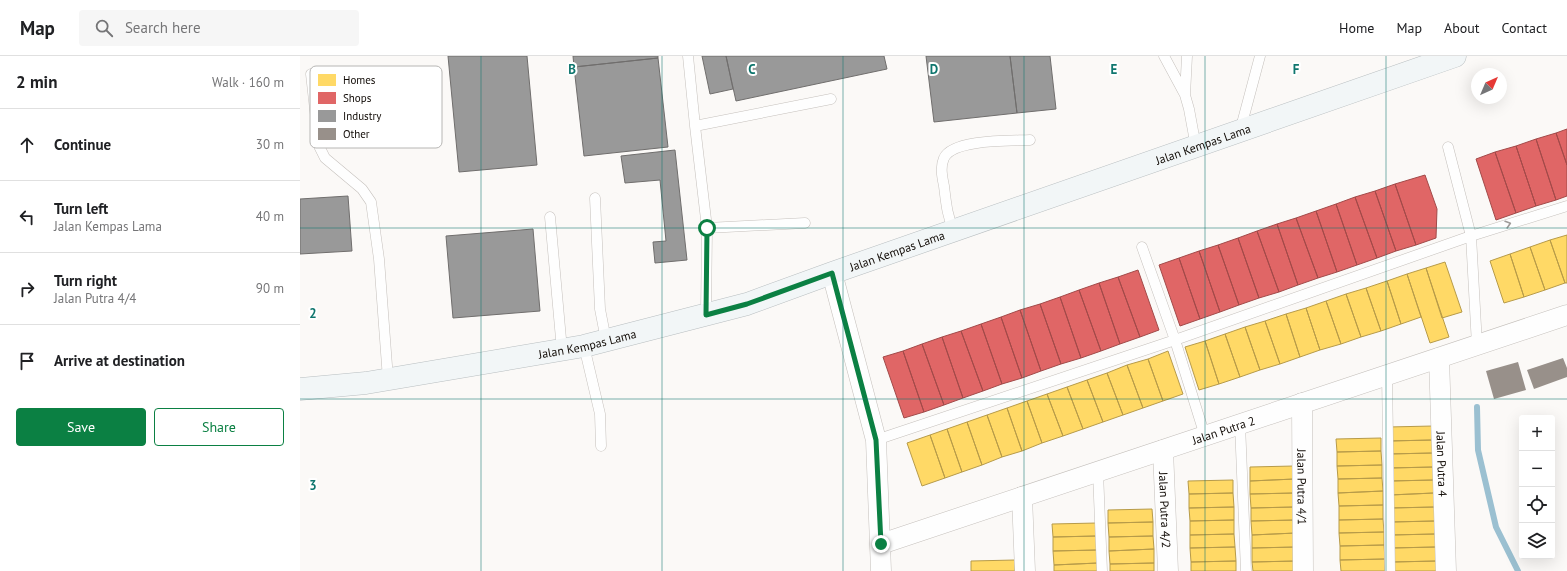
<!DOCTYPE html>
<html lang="en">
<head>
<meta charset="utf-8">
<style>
  body { margin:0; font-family:"PT Sans",sans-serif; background:#f6f6f6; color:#202124 }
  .controls { position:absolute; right:12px; bottom:12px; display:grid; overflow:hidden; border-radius:4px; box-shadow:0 4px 16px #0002 }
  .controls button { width:36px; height:36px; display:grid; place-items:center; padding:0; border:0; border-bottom:1px solid #e0e0e0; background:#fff; color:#202124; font:20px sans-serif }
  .compass { position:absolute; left:1171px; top:12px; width:36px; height:36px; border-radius:50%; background:#fff; box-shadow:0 4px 16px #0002; rotate:44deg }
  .stop { position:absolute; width:12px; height:12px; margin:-9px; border:3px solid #0b8043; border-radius:50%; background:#fff }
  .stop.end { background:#0b8043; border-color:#fff; box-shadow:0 1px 4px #0008 }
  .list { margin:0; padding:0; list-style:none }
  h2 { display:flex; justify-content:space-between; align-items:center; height:52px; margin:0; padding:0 16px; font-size:17px }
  h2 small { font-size:13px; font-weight:400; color:#757577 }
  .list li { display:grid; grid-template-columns:26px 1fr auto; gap:12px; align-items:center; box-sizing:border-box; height:72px; padding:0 16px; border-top:1px solid #e0e0e0 }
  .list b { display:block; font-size:15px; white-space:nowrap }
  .list p { margin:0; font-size:13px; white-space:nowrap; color:#757577 }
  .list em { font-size:13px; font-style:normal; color:#757577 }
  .actions { display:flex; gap:8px; padding:12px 16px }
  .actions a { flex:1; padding:9px 0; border:1px solid #0b8043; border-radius:4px; text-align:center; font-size:14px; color:#0b8043 }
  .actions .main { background:#0b8043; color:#fff }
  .icon { flex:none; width:22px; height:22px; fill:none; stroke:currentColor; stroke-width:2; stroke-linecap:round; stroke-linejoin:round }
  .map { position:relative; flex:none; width:1267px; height:515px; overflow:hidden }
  header { display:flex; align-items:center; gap:24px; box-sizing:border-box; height:56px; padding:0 20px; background:#fff; border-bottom:1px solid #e0e0e0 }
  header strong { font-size:19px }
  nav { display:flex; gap:22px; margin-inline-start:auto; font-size:14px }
  .search { width:280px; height:36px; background:#f6f6f6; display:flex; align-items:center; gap:10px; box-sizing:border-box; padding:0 14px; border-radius:4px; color:#757577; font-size:15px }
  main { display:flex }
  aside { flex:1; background:#fff }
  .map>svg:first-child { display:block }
  .homes { fill:#ffd966; stroke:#b79b49 }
  .shops { fill:#e06666; stroke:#a24a49 }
  .industry { fill:#999; stroke:#706e6d }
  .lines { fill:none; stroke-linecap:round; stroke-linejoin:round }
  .stream { stroke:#9bc0d1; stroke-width:6 }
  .building { fill:#98908a }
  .service-casing { stroke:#c5c0bc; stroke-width:11 }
  .minor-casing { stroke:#c5c0bc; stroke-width:21 }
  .primary-casing { stroke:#b8bec0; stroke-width:23 }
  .service { stroke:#fefefe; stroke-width:10 }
  .minor { stroke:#fefefe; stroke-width:20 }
  .primary { stroke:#f2f6f7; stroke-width:22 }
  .oneway { stroke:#9f9c9a }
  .route { stroke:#0b8043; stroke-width:5 }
  .grid { fill:none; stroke:#0f766e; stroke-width:1; stroke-opacity:0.55 }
  .labels { text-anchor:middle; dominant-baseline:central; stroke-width:4; stroke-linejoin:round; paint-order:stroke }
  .street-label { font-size:12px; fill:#100a05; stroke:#fff }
  .key { fill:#fff; stroke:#b7b6b4; stroke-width:1 }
  .key-label { font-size:11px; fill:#100a05 }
  .grid-label { font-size:13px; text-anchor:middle; font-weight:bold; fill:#0f766e; stroke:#fff; stroke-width:4; stroke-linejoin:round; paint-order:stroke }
</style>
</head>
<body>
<header>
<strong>Map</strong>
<div class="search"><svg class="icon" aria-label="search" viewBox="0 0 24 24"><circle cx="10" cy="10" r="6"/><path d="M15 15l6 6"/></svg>Search here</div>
<nav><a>Home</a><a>Map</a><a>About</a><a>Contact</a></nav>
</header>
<main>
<aside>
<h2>2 min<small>Walk · 160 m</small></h2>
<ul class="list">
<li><svg class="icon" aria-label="ahead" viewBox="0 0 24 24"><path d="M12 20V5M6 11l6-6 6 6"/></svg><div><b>Continue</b></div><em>30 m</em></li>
<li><svg class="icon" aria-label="left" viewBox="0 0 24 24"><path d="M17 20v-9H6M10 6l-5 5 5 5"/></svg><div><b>Turn left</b><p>Jalan Kempas Lama</p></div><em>40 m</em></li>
<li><svg class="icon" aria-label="right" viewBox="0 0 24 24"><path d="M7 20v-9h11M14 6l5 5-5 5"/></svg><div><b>Turn right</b><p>Jalan Putra 4/4</p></div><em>90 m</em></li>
<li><svg class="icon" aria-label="arrive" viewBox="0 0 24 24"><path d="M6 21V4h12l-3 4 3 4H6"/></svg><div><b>Arrive at destination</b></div></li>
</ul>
<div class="actions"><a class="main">Save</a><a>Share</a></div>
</aside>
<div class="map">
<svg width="1267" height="515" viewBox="0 0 1267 515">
  <rect width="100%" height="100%" fill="#fbf9f7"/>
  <path class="homes" d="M1267 179V227H1265L1250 184Z
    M1250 184 1265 227 1245 234 1230 191Z
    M1230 191 1245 234 1224 241 1210 198Z
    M1210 198 1224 241 1204 247 1190 205Z
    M1145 206 1162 256 1142 262 1126 212Z
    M1126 212 1149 281 1130 287 1107 218Z
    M1107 218 1121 261 1101 268 1087 225Z
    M1087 225 1101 268 1081 275 1066 232Z
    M1066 232 1081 275 1061 281 1046 238Z
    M1046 238 1061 281 1041 288 1026 245Z
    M1026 245 1041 288 1020 294 1006 252Z
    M1006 252 1020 294 1000 301 986 258Z
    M986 258 1000 301 980 308 965 265Z
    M965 265 980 308 960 314 945 271Z
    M945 271 960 314 940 321 925 278Z
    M925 278 940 321 919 328 905 285Z
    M905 285 919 328 899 334 885 291Z
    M868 295 883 338 863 345 848 303Z
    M848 303 863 345 843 352 827 309Z
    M827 309 843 352 823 359 807 317Z
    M807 317 823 359 803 366 787 324Z
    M787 324 803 366 783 373 767 331Z
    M767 331 783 373 763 380 747 338Z
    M747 338 763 380 742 387 727 345Z
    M727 345 742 387 722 395 707 352Z
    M707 352 722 395 702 401 687 359Z
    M687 359 702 401 682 409 667 366Z
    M667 366 682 409 662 416 647 373Z
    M1133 370V384L1088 385V371Z
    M647 373 662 416 645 422 630 379Z
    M630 379 645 422 622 430 607 387Z
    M1081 382V395L1037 396 1036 383Z
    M1133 384V397L1088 398V385Z
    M1081 395 1082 409 1037 410V396Z
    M1133 397 1134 411 1089 412 1088 398Z
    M1082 409V422L1038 423 1037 410Z
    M994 410 995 423 950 425V411Z
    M1134 411V424L1090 425 1089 412Z
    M1082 422 1083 435 1038 437V423Z
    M995 423V437L950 438V425Z
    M933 424V437L889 438 888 425Z
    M1134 424V437L1090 439V425Z
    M1083 435V449L1039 450 1038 437Z
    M933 437 934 451 889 452V438Z
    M995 437V451L951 452 950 438Z
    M1134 437 1135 451 1090 452V439Z
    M1083 449V463L1039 464V450Z
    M934 451V464L890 465 889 452Z
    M995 451 996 464 951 465V452Z
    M1135 451V465L1091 466 1090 452Z
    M852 453 853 466 808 467V454Z
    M1083 463 1084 476 1039 477V464Z
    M934 464V478L890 479V465Z
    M996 464V477L952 479 951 465Z
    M1135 465V478L1091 479V466Z
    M853 466V480L809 481 808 467Z
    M797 467V480L753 481 752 468Z
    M1084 476V489L1040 490 1039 477Z
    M996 477 997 491 952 492V479Z
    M934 478 935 491 890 492V479Z
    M1135 478 1136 491 1091 492V479Z
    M797 480 798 494 753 495V481Z
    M853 480 854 493 809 495V481Z
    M1084 489 1085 503 1040 504V490Z
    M935 491 936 505 891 506 890 492Z
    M997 491V505L952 506V492Z
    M1136 491 1137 505 1092 506 1091 492Z
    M854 493V507L810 508 809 495Z
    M798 494V507L754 509 753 495Z
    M1085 503V515H1041L1040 504Z
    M715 504V515H671V505Z
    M936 505V515H891V506Z
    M997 505V515H953L952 506Z
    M1137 505V515H1092V506Z
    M798 507V515H754V509Z
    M854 507V515H810V508Z"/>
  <path class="shops" d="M1267 73V109L1256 77Z
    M1256 77 1267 109V140L1256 144 1236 83Z
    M1236 83 1256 144 1236 150 1216 90Z
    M1216 90 1236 150 1216 157 1195 96Z
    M1195 96 1216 157 1196 164 1176 103Z
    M1125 119 1137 153 1136 182 1116 189 1095 128Z
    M1095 128 1116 189 1096 195 1075 135Z
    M1075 135 1096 195 1077 202 1055 141Z
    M1055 141 1077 202 1057 209 1036 148Z
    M1036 148 1057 209 1037 216 1016 155Z
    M1016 155 1037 216 1018 222 996 162Z
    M996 162 1018 222 998 229 977 168Z
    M977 168 998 229 979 236 957 175Z
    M957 175 979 236 959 242 938 182Z
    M938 182 959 242 939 249 918 189Z
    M918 189 939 249 920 256 899 195Z
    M899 195 920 256 900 263 879 202Z
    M879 202 900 263 880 270 859 209Z
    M838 214 859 274 840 281 818 221Z
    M818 221 840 281 820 288 799 227Z
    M799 227 820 288 801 295 779 234Z
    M779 234 801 295 781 302 760 241Z
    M760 241 781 302 761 308 740 248Z
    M740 248 761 308 741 315 720 254Z
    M720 254 741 315 722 322 701 261Z
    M701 261 722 322 702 328 681 268Z
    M681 268 702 328 683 335 661 275Z
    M661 275 683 335 663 342 642 281Z
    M642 281 663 342 644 349 622 288Z
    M622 288 644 349 624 356 603 295Z
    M603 295 624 356 604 362 583 301Z"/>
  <path class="industry" d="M148 0H227L237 109 159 116Z
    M273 0H358V2L274 11Z
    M402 0H426L433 33 410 38Z
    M426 0H584L587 13 436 45Z
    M626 0H710L717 57 634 66Z
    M710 0H750L756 53 717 57Z
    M358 2 368 91 284 100 274 11Z
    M375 94 387 204 355 207 353 186 366 185 360 124 325 127 321 100Z
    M48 140 52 195 0 198V143Z
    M233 173 240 255 153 262 146 180Z"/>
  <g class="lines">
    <path class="stream" d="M1177 351 1178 394 1196 471 1218 515"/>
  </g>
  <path class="building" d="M1263 302 1267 312V321L1234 333 1227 314Z
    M1218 306 1226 334 1194 343 1186 315Z"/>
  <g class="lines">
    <defs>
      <path id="service" d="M388 0 395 70
        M864 0 885 39 889 53 896 91
        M11 18 19 90 25 102 62 133 71 146 79 203 88 323
        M885 39 887 0
        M940 75 960 0
        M1148 91 1171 180 1177 289
        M295 142 300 253 306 284
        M250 161 262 294
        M407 172 505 167
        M654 175C647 160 646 146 644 130 642 120 640 111 644 102 653 83 711 85 730 84
        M842 191 875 284 905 380
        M406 259 407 172 395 70 531 43
        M284 290 300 358 301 390
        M1087 319 1090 515
        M940 368 946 515
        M576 384 875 284 1171 180 1267 150
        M798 416 802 515"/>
      <g id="minor">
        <path d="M532 217 576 384 581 515"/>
        <path id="s1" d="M1139 302 1146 515"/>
        <path id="s2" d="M1002 347 1003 515"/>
        <path id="s3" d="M863 394 868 515"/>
        <path d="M722 441 725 515"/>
        <path id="s4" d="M581 488 1267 259"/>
      </g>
      <g id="primary">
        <path id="s5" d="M0 333 66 327 284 290 447 248 532 217 1155 0"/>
      </g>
    </defs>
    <use href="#service" class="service-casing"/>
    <use href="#minor" class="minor-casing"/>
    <use href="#primary" class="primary-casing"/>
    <use href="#service" class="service"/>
    <use href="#minor" class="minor"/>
    <use href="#primary" class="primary"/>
  </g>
  <defs><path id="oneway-chevron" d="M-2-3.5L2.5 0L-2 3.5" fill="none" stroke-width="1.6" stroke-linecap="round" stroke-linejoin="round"/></defs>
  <use class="oneway" href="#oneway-chevron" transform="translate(1208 168) rotate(-17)"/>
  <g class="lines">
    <path class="route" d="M407 172 406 259 447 248 532 217 576 384 581 488"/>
  </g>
  <path class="grid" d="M181 0V515M362 0V515M543 0V515M724 0V515M905 0V515M1086 0V515M0 172H1267M0 343H1267"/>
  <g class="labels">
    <g class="street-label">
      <text stroke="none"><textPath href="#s5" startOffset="939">Jalan Kempas Lama</textPath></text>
      <text stroke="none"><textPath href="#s5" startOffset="615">Jalan Kempas Lama</textPath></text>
      <text stroke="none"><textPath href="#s5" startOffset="291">Jalan Kempas Lama</textPath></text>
      <text stroke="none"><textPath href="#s4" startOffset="361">Jalan Putra 2</textPath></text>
      <text stroke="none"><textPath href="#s1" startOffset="106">Jalan Putra 4</textPath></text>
      <text stroke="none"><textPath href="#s2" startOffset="84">Jalan Putra 4/1</textPath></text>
      <text stroke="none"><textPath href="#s3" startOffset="60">Jalan Putra 4/2</textPath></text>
    </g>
  </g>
  <rect x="10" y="10" width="132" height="82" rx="6" class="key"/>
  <rect x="18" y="18" width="18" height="12" fill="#ffd966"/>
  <rect x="18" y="36" width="18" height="12" fill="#e06666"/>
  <rect x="18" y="54" width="18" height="12" fill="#999"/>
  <rect x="18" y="72" width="18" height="12" fill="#98908a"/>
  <g class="key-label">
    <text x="43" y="28">Homes</text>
    <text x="43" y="46">Shops</text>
    <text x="43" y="64">Industry</text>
    <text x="43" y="82">Other</text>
  </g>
  <g class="grid-label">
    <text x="272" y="18">B</text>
    <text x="452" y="18">C</text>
    <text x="634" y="18">D</text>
    <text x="814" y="18">E</text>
    <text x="996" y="18">F</text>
    <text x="13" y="262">2</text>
    <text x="13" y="434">3</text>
  </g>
</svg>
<div class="controls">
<button>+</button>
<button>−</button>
<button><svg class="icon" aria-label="locate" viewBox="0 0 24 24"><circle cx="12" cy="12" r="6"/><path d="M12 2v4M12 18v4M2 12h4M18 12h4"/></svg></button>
<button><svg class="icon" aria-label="layers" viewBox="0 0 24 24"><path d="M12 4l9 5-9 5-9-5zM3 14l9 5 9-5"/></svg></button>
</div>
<svg class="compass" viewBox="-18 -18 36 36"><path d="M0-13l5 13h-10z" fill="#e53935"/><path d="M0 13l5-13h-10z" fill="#757577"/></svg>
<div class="stop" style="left:407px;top:172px"></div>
<div class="stop end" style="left:581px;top:488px"></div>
</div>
</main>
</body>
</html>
